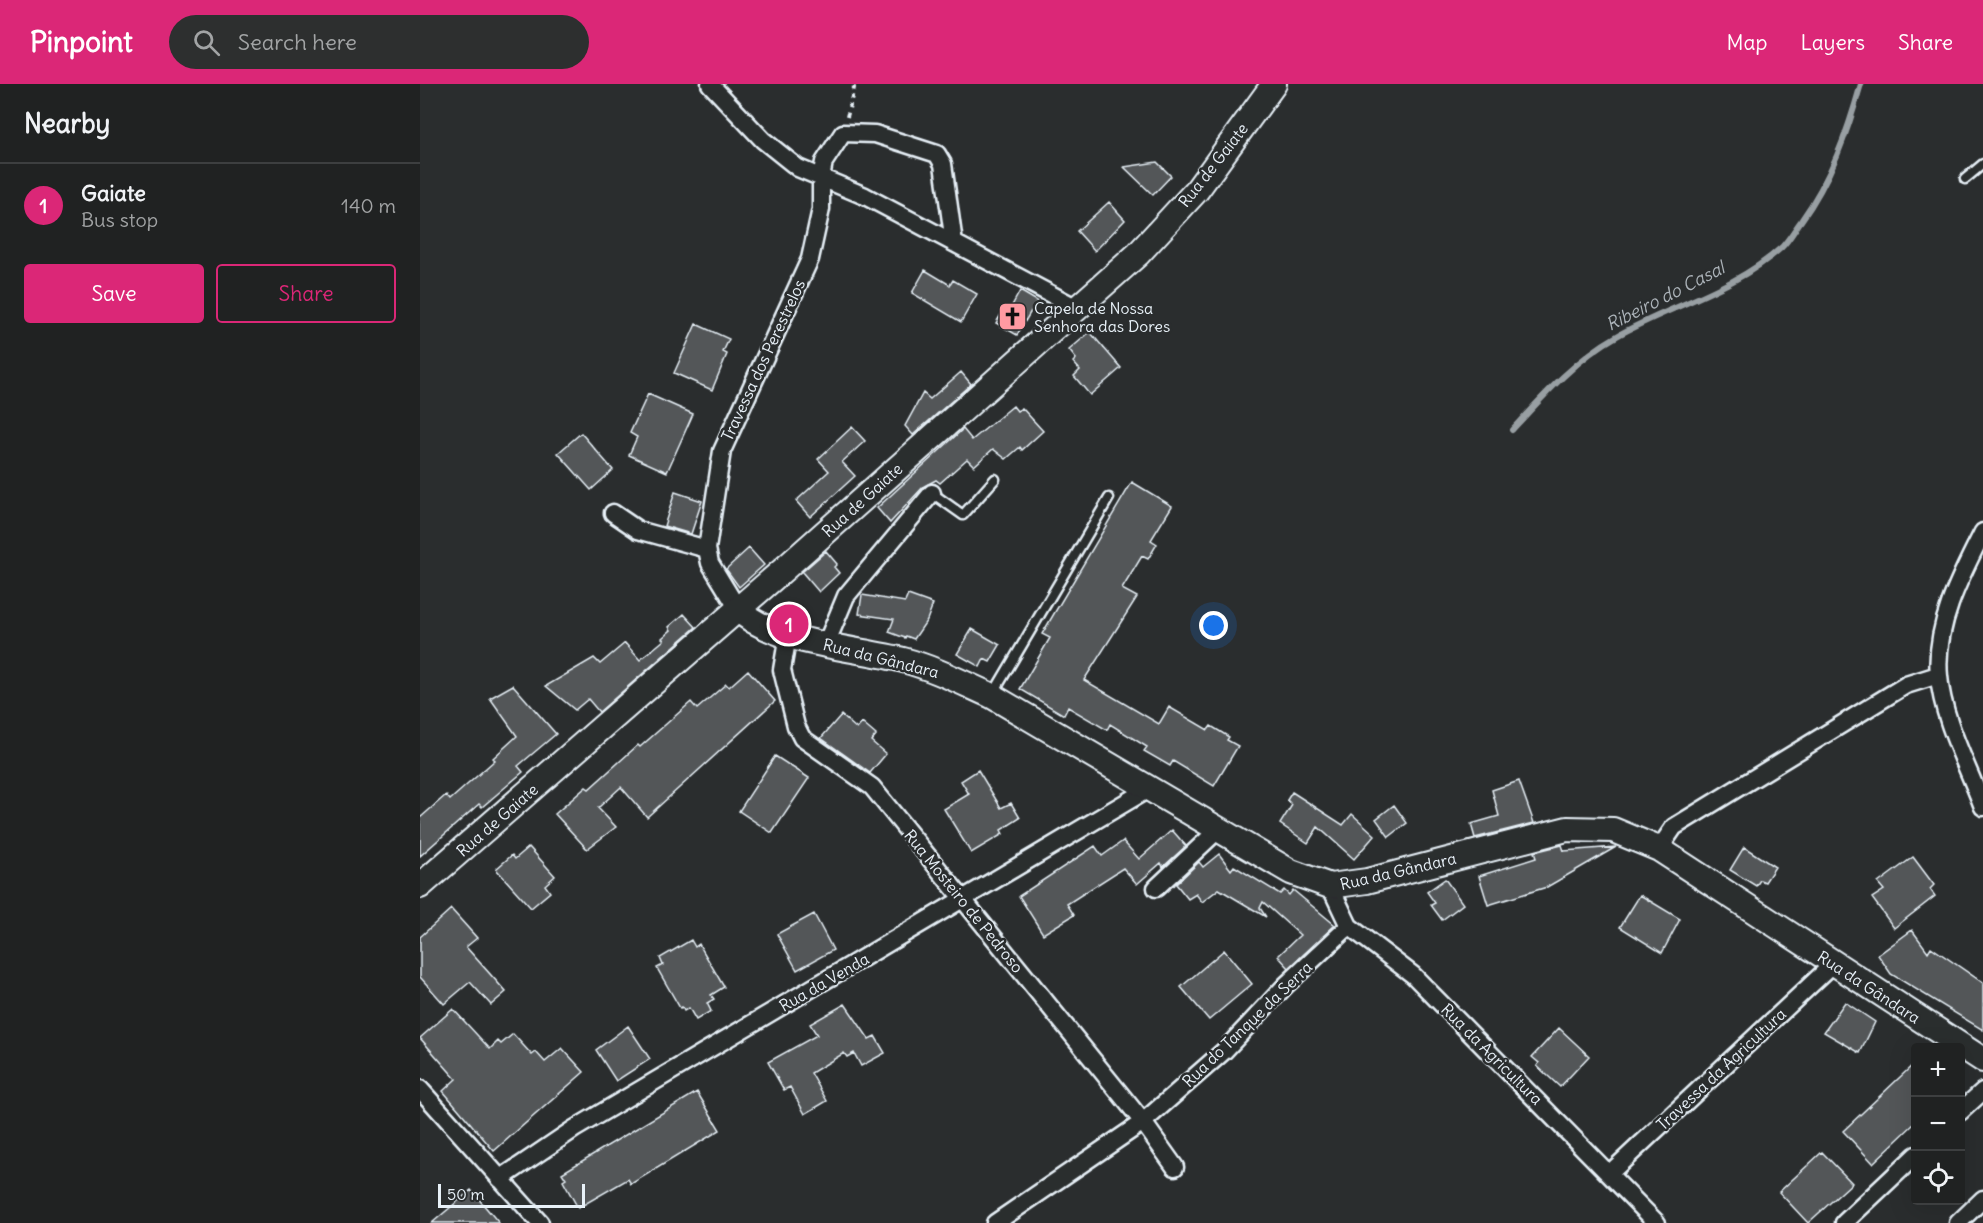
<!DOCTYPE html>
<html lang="en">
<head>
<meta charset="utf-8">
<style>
  body { margin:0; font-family:Delius,sans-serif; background:#2d2f2f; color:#f1f3f6 }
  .controls { position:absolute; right:18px; bottom:18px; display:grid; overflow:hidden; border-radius:6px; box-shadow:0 6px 24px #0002 }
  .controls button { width:54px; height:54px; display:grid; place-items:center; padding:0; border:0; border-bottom:2px solid #3d3f40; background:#202222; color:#f1f3f6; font:30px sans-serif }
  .scale { position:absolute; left:18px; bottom:15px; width:147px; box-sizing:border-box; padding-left:6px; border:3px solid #e8f1f8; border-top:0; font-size:16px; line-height:21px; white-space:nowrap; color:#e8f1f8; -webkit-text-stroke:4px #2a2d2e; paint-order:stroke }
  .you { position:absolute; left:794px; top:542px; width:21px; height:21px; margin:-15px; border:4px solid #fff; border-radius:50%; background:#1a73e8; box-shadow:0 0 0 9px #1a73e833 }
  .badge { display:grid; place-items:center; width:39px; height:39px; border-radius:50%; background:#db2777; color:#fff; font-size:20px; font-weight:700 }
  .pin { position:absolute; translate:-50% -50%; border:3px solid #fff; box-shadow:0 2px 6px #0006 }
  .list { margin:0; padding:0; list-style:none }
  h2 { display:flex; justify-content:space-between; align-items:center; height:78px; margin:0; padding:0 24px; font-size:26px }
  h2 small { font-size:20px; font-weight:400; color:#a2a4a5 }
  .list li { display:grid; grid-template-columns:39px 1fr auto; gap:18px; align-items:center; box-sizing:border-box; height:84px; padding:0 24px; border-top:2px solid #3d3f40 }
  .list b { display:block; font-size:22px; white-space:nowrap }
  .list p { margin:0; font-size:20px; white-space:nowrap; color:#a2a4a5 }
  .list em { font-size:20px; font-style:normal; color:#a2a4a5 }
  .actions { display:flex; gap:12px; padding:18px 24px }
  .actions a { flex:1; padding:14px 0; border:2px solid #db2777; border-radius:6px; text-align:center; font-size:21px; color:#db2777 }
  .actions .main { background:#db2777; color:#fff }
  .icon { flex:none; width:33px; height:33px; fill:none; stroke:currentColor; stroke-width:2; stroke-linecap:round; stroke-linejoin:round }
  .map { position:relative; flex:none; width:1563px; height:1139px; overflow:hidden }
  header { display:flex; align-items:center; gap:36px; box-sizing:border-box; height:84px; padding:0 30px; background:#db2777; color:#fff }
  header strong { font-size:28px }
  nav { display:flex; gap:33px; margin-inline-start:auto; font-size:21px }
  .search { width:420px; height:54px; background:#2d2f2f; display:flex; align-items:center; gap:15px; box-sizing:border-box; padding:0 21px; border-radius:33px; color:#a2a4a5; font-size:22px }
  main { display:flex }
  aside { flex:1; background:#202222 }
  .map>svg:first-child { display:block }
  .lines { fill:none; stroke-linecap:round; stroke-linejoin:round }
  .stream { stroke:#989fa3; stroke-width:6 }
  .building { fill:#535759; stroke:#e8f1f8; stroke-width:1.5 }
  .service-casing { stroke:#e8f1f8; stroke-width:13 }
  .minor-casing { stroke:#e8f1f8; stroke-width:21 }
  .secondary-casing { stroke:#e8f1f8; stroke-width:28 }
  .path { stroke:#e8f1f8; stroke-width:4; stroke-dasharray:4.5 4.5; stroke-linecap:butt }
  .service { stroke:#2a2d2e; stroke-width:8 }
  .minor { stroke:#2a2d2e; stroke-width:16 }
  .secondary { stroke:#2a2d2e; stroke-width:24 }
  .labels { text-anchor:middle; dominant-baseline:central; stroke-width:5; stroke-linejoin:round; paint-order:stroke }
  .street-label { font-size:16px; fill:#e8f1f8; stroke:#2a2d2e }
  .poi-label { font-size:16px; fill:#e8f1f8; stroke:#2a2d2e; text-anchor:start }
  .water-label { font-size:18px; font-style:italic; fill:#acb3b9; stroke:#2a2d2e }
</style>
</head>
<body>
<header>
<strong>Pinpoint</strong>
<div class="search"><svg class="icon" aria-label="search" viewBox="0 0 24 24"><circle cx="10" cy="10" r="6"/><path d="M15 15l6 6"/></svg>Search here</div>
<nav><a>Map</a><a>Layers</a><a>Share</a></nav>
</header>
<main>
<aside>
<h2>Nearby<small></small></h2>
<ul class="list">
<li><span class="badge">1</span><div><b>Gaiate</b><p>Bus stop</p></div><em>140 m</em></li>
</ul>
<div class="actions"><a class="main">Save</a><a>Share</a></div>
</aside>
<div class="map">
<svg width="1563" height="1139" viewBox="0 0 1563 1139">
  <rect width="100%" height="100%" fill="#2a2d2e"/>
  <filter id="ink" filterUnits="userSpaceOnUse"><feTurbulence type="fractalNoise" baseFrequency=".0167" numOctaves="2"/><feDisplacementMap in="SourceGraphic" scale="12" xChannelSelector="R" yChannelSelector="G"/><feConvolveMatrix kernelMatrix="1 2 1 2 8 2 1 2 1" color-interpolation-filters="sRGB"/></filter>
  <g filter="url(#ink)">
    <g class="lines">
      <path class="stream" d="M1092 346C1124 311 1156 275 1197 252 1252 221 1315 206 1362 163 1369 156 1375 145 1381 137 1411 95 1427 50 1441 0"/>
    </g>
    <path class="building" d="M737 78 751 92 733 111 704 83Z
      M689 118 705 136 675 167 657 147Z
      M505 186 530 201 533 196 557 210 541 238 492 209Z
      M600 207 617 217 597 251 576 239 584 225 589 227Z
      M276 240 309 255 303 268 307 270 292 306 254 289Z
      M670 248 701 284 670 311 654 292 660 286 653 278 656 275 649 266Z
      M541 288 551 300 493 351 485 342 503 309 510 315Z
      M228 310 273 330 247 388 209 371 217 353 210 349Z
      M593 322 597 327 602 324 623 347 602 366 600 363 586 375 573 365 554 382 547 375 520 399 516 396 504 402 470 439 457 424 543 345 552 356Z
      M432 343 445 357 422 378 435 392 390 433 376 417 409 387 398 375Z
      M161 349 193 386 171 406 138 369Z
      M712 398 752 422 731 456 737 460 728 475 722 472 702 505 717 513 664 596 739 640 749 623 788 646 791 642 809 653 807 656 818 662 794 702 753 677 750 682 724 667 727 663 690 640 687 646 648 623 644 631 600 605 630 554 622 550Z
      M255 408 282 417 271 450 244 442Z
      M329 464 344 481 319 503 306 485Z
      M406 467 417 480 414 483 419 489 399 508 382 488Z
      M442 511 485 518 488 511 513 520 507 536 494 555 486 552 485 554 469 548 474 535 439 530Z
      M264 530 276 543 179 628 168 615 155 626 126 602 174 574 180 580 205 559 220 576 244 556 242 554 251 546 249 543Z
      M552 545 580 561 570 578 564 575 560 583 537 570Z
      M328 586 355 617 227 733 201 703 178 724 196 743 167 765 135 730 166 703 169 705 218 661 220 663 271 618 277 625 306 600 309 603Z
      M93 601 136 650 98 682 103 688 62 723 59 720 0 772V734L26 711 30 716 75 676 73 674 97 652 70 614Z
      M421 631 437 645 442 639 456 651 451 657 466 670 450 689 401 654Z
      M355 672 389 694 352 749 319 727Z
      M558 686 581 724 591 719 600 734 581 746 583 750 551 769 524 725 549 710 541 697Z
      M1099 697 1114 739 1055 754 1051 740 1079 732 1072 706Z
      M872 708 923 741 932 730 955 751 934 775 898 743 888 759 860 740 872 721 867 716Z
      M974 721 987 739 969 753 956 735Z
      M752 746 766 762 743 783 741 779 717 800 703 784 647 820 654 831 623 850 599 812 675 762 682 772 703 757 719 775Z
      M1142 761 1144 767 1196 763 1127 803 1068 821 1059 792 1116 774 1114 768Z
      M109 763 135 792 125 801 130 808 111 824 76 785 92 771 95 775Z
      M1324 763 1355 783 1345 798 1340 796 1336 802 1310 786Z
      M799 770 811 786 814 782 860 810 864 806 869 811 873 806 915 841 869 884 858 872 880 851 843 818 840 824 846 833 799 805 782 818 776 810 768 815 756 800 779 778 783 783Z
      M1493 773 1514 801 1510 805 1515 812 1474 844 1452 814 1464 806 1458 799Z
      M1025 795 1043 820 1022 836 1011 821 1015 819 1007 808Z
      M1220 811 1260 835 1242 869 1200 843Z
      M31 825 57 854 46 863 86 908 71 921 50 898 24 920 0 893V853Z
      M394 830 413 866 377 886 357 850Z
      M1492 846 1508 868 1511 863 1563 899V946L1471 890 1458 871Z
      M271 856 275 863 279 860 304 903 291 911 294 915 287 919 291 927 276 936 269 924 264 927 262 923 260 924 237 884 243 881 240 874Z
      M804 866 832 900 789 936 761 903Z
      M1425 918 1455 938 1440 969 1404 948Z
      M425 920 449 955 455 952 465 969 441 982 434 969 427 973 424 969 391 989 407 1017 385 1030 370 1003 364 1006 348 978 397 951 390 940Z
      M33 925 70 965 78 957 81 960 93 950 112 971 116 968 125 978 142 964 164 988 74 1067 23 1007 36 995 0 954Z
      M208 942 230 975 196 997 176 966Z
      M1139 944 1169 972 1140 1003 1117 982 1119 979 1112 973Z
      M1496 978V1038L1453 1079 1423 1047Z
      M277 1008 300 1046 211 1100 208 1095 158 1124 143 1097 146 1095 142 1089Z
      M1402 1068 1432 1099 1388 1139 1359 1108Z
      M51 1106 79 1139H12Z"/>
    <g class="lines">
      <defs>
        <path id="service" d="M1545 95 1563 80
          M512 409 543 431 575 395
          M573 610 689 414"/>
        <path id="minor" d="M290 0 343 56 378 84 445 112 657 224
          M193 429 218 446 287 465
          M1563 448C1541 491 1514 542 1519 592 1522 634 1548 683 1563 723
          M318 525 290 479 287 465 302 367 390 175 401 125V93L404 78 423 49 455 50 517 70 523 80 534 159
          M368 551 362 586 376 642 382 654 452 703 723 1038 755 1083
          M406 560 426 512 512 409
          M1239 765 1254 743 1486 601 1518 591
          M910 802 929 842 993 891 1237 1139
          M736 804 800 744
          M0 1005 120 1139
          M1540 1028 1563 1007
          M1190 1089 1413 880
          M80 1095 154 1045 730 704
          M575 1139 723 1038 804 967 866 901 929 842
          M1424 1139 1496 1071
          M1538 1139 1563 1115"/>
        <path id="secondary" d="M318 525C351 559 436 564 483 576 514 584 543 599 572 612L871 788 910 802 947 797 1147 745 1193 746 1239 765 1563 976
          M0 802 363 486 718 170 777 106 854 0"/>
      </defs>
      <use href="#service" class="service-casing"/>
      <use href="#minor" class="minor-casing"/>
      <use href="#secondary" class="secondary-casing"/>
      <path class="path" d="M427 33 434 4 433 0"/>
      <use href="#service" class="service"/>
      <use href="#minor" class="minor"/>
      <use href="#secondary" class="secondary"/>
    </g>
  </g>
  <defs>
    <symbol id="church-square" viewBox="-11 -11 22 22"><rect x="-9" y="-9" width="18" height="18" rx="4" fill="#ff9aa2" stroke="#2a2d2e"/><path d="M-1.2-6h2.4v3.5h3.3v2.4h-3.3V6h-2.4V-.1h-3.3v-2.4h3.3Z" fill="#111"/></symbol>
  </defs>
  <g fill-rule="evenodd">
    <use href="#church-square" x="576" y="216" width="33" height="33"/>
  </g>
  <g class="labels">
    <g class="street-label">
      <text transform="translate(793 81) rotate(-52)">Rua de Gaiate</text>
      <text transform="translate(343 276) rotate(-65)">Travessa dos Perestrelos</text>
      <text transform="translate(442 416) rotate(-42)">Rua de Gaiate</text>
      <text transform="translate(461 574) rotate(14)">Rua da Gândara</text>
      <text transform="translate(77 736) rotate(-41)">Rua de Gaiate</text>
      <text transform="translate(978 787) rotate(-13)">Rua da Gândara</text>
      <text transform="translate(544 817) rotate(51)">Rua Mosteiro de Pedroso</text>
      <text transform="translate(404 898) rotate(-30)">Rua da Venda</text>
      <text transform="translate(1449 903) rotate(33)">Rua da Gândara</text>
      <text transform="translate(827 940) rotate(-44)">Rua do Tanque da Serra</text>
      <text transform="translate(1072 970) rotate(45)">Rua da Agricultura</text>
      <text transform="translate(1301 985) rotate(-43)">Travessa da Agricultura</text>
    </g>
    <g class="poi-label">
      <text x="614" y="224">Capela de Nossa<tspan x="614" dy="18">Senhora das Dores</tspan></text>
    </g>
    <g class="water-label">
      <text transform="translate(1245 212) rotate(-27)">Ribeiro do Casal</text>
    </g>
  </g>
</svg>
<div class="controls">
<button>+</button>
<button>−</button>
<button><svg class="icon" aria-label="locate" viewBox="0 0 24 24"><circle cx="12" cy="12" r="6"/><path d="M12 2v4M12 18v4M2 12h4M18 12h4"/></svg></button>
</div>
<div class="scale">50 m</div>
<div class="you"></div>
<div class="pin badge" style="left:369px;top:540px">1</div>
</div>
</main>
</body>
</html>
